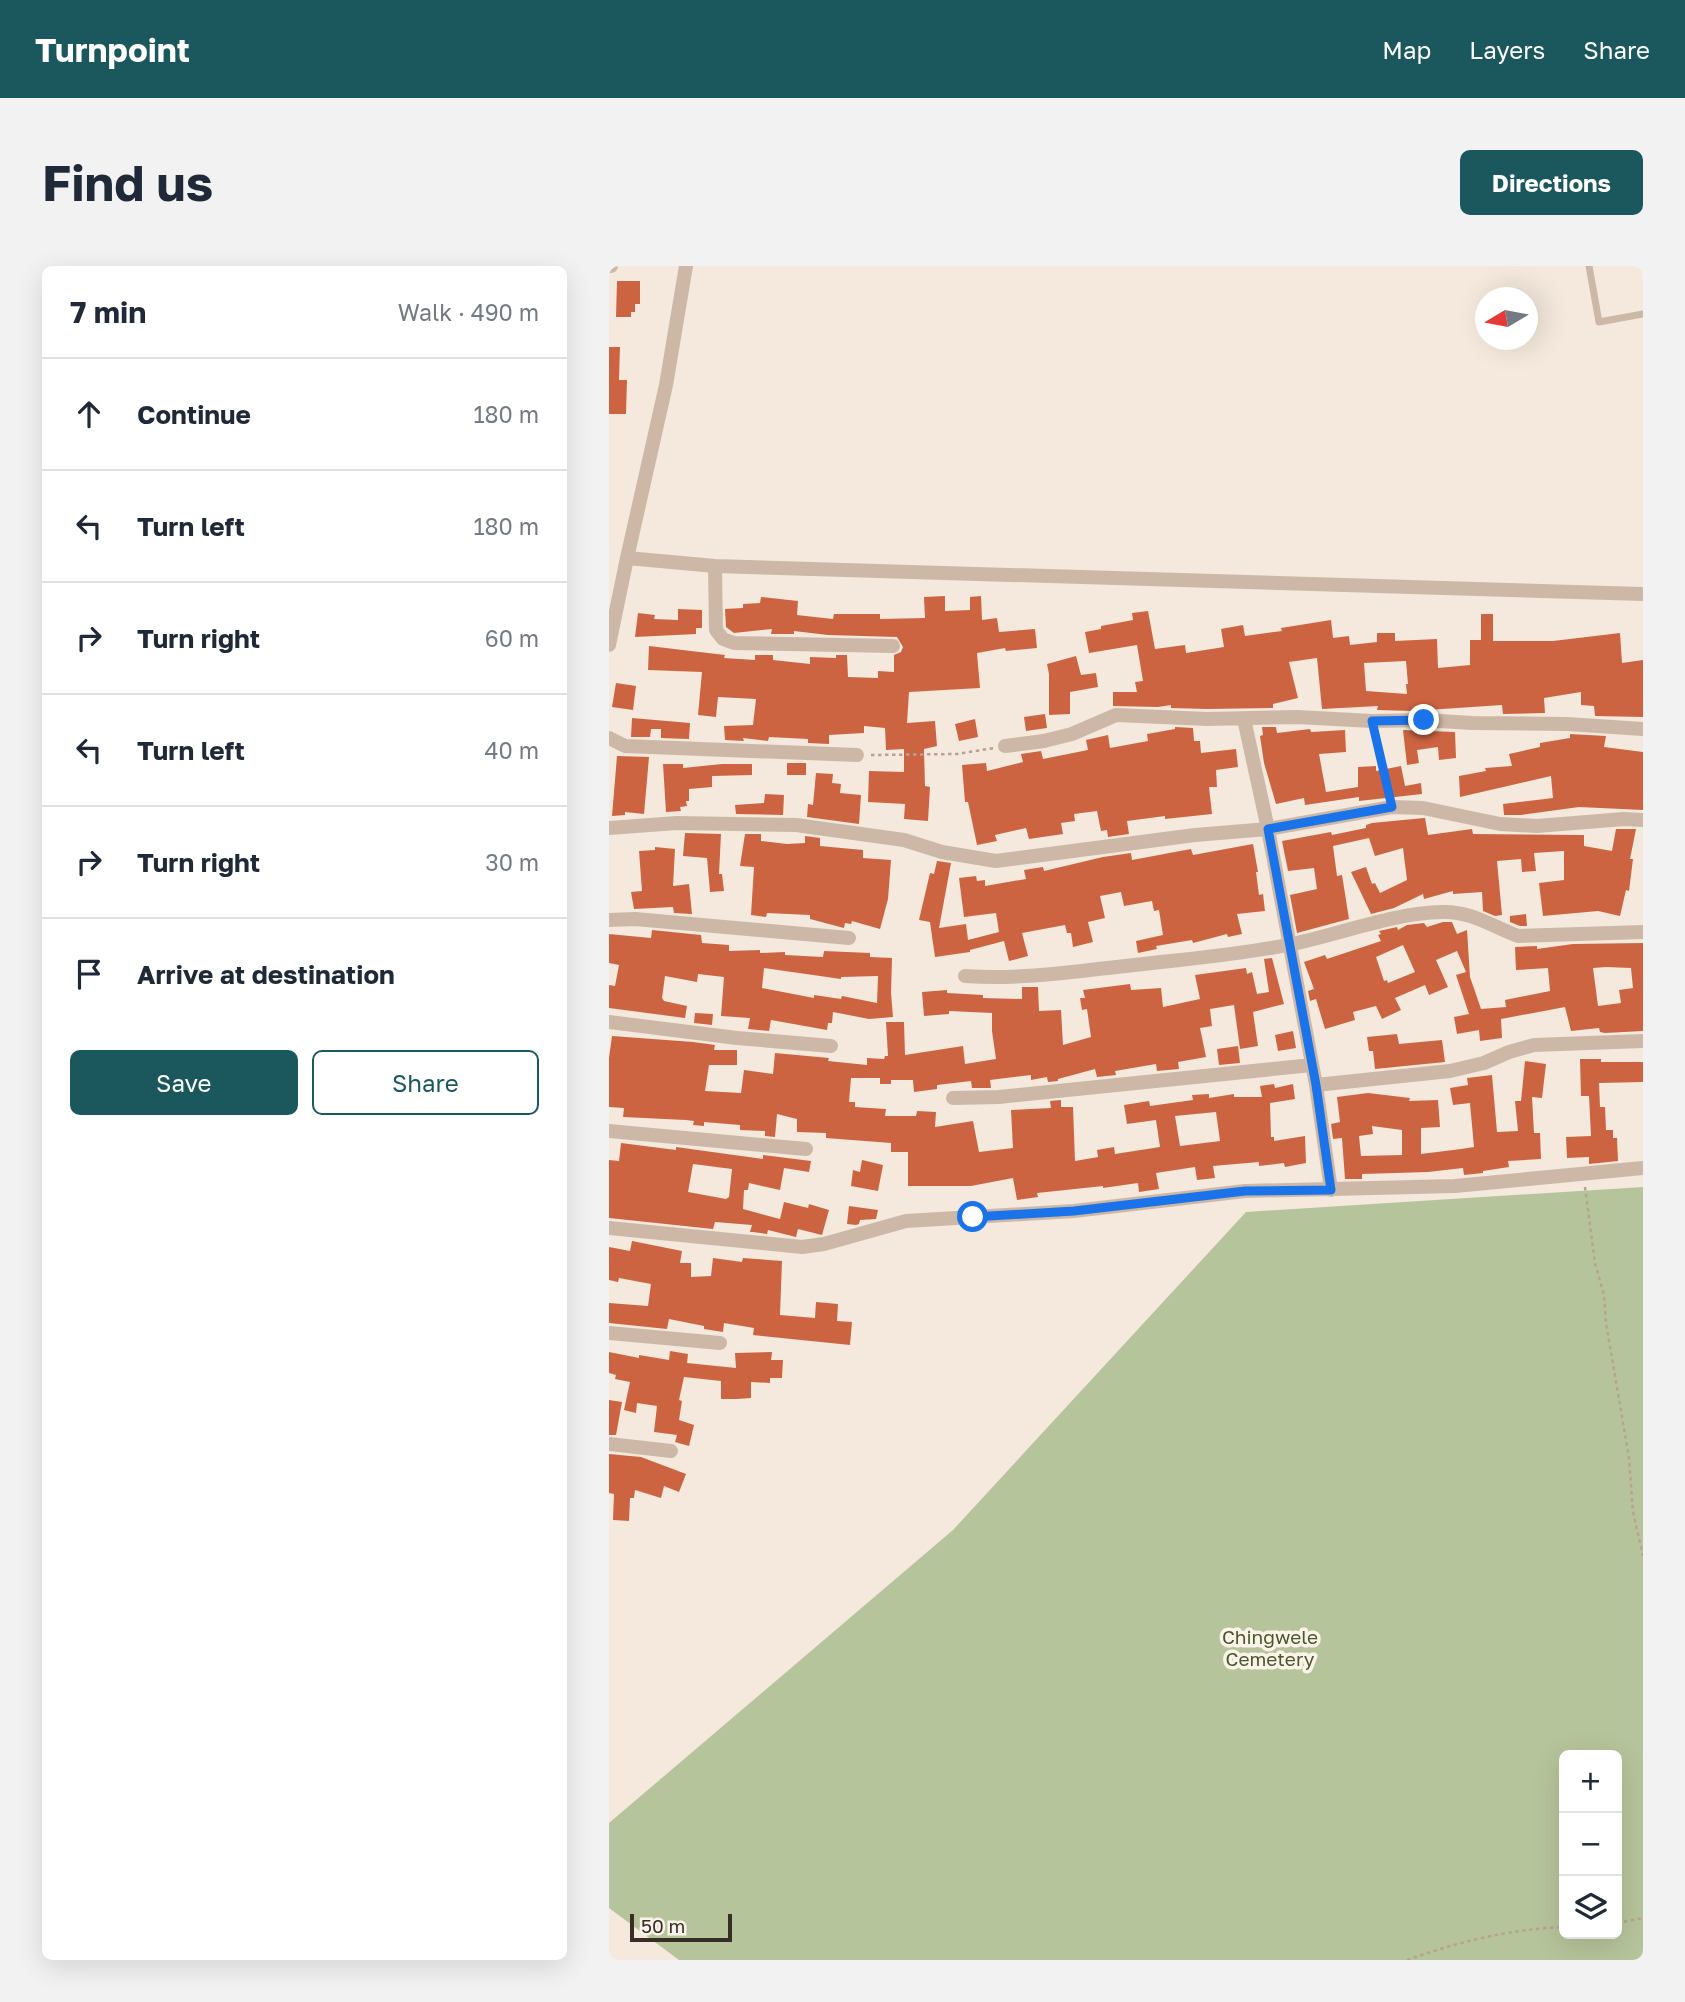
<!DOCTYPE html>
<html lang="en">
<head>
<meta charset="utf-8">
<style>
  body { margin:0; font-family:"Golos Text",sans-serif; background:#f2f2f3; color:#1f2937 }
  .controls { position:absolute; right:21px; bottom:21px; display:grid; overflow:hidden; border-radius:10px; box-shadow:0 7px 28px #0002 }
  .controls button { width:63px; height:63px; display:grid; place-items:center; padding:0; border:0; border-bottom:2px solid #e0e1e3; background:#fff; color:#1f2937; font:35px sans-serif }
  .compass { position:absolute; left:866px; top:21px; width:63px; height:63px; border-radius:50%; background:#fff; box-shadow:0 7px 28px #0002; rotate:260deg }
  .scale { position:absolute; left:21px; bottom:18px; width:102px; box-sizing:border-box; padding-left:7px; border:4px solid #392d28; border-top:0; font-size:19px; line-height:24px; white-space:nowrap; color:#392d28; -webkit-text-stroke:5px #fbf3e9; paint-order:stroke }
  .stop { position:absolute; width:21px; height:21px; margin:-16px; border:5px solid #1a73e8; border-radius:50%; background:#fff }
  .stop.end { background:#1a73e8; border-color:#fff; box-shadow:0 2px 7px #0008 }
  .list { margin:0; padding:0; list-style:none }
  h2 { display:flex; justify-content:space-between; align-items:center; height:91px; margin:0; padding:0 28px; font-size:30px }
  h2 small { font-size:23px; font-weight:400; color:#747a83 }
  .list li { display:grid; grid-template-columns:46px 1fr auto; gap:21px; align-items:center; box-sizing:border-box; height:112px; padding:0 28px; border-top:2px solid #e0e1e3 }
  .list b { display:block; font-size:26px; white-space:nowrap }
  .list em { font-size:23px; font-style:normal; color:#747a83 }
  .actions { display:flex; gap:14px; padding:21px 28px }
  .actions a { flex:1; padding:16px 0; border:2px solid #1b585d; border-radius:10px; text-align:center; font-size:24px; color:#1b585d }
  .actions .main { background:#1b585d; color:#fff }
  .icon { flex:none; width:38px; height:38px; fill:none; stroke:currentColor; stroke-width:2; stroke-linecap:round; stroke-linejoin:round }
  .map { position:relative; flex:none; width:1034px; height:1694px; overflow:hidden; border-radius:10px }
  header { display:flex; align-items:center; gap:42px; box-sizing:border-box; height:98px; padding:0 35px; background:#1b585d; color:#fff }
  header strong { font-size:33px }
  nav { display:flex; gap:38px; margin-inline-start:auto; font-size:24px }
  .intro { display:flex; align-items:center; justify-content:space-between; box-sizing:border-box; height:168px; padding:0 42px }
  h1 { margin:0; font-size:49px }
  .button { padding:18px 32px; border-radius:10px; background:#1b585d; color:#fff; font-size:24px; font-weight:700 }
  main { display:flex; gap:42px; padding:0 42px }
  aside { flex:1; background:#fff; border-radius:10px; box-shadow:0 7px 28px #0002 }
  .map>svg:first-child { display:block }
  .green { fill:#b6c49b; fill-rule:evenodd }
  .building { fill:#cd6441; fill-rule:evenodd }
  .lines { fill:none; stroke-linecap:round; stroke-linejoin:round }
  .path { stroke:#b9a291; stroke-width:2.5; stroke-dasharray:3.5 3.5; stroke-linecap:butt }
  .service { stroke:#cdb8a7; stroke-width:7 }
  .minor { stroke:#cdb8a7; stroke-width:14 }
  .route { stroke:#1a73e8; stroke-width:9 }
  .labels { text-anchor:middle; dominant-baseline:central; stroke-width:7; stroke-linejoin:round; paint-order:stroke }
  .park-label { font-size:19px; fill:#47582a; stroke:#fbf3e9 }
</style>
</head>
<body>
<header>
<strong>Turnpoint</strong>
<nav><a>Map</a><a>Layers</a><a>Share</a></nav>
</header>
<div class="intro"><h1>Find us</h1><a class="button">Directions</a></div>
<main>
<aside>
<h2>7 min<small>Walk · 490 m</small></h2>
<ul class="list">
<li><svg class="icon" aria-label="ahead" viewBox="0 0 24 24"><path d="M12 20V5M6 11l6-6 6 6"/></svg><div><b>Continue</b></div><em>180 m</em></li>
<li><svg class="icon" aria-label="left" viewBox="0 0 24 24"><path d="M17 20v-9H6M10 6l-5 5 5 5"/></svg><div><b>Turn left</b></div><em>180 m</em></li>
<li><svg class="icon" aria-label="right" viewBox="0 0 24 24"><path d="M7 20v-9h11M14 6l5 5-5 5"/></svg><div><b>Turn right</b></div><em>60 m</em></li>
<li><svg class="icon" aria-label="left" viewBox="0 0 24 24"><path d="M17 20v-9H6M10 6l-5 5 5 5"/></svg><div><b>Turn left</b></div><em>40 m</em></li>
<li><svg class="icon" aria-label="right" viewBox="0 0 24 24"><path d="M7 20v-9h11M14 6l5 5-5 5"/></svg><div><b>Turn right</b></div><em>30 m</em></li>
<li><svg class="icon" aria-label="arrive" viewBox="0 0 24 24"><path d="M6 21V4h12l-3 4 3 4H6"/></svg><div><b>Arrive at destination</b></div></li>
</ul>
<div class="actions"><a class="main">Save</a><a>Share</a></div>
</aside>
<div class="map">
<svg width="1034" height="1694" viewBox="0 0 1034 1694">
  <rect width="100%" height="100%" fill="#f4e9dc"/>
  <path class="green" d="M1034 921V1694H70L0 1642V1557L344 1264 637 946ZM955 1489H1008V1668H955Z"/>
  <path class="building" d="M8 15H31V38H26V46H22V51H7Z
    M0 81H11L10 114H18L17 148H0Z
    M336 330V345L361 344V331L372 330 373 354 388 352 390 366 426 363 428 382 397 385 396 382 368 387 371 422 300 426 298 457 326 455 328 480 315 483 316 520 321 521 319 555 295 553 296 538 259 536 260 505 295 506V483L277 484 276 462 255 460V467L220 469V478L199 477V473L160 471 159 475 134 472 135 475 116 474 115 460 144 459 147 433 109 431 107 451 89 449 93 406 39 404 40 380 116 389 115 392 146 394V389H164V394L201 398V391L227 392V389H238L239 411 269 412V405L285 406V389L292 386 294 381 288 371 219 369 185 365V368H162L163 363 125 367 117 361 116 343 134 342V338L151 337 152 331 189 335 188 349 224 353 225 348H271V353L316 352 315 331Z
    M69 343 93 344V362H87V368L26 371 29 347 46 349 45 353 69 354Z
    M539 345 546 383 576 379 577 387 615 381 612 363 634 359 636 370 673 365 672 362 722 354 724 372 740 370 741 379 768 376V367H786V375L828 373 829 402 861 399V374H872V348H884V375H944L1011 367 1013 397 1034 394V451L986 450 985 440 972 439V426L935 432 936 447 894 448 893 439 803 445 768 444 769 440 713 443 708 392 680 396 689 432 664 438V442L598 443 562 442V439L549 441 504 440V426H528L526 416 534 415 528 379 480 387 476 366 492 363V360L524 354 523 347ZM797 395 799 418H797L798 428 757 425 755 397Z
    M467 390 472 409 487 407 489 421 461 426V448L440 449V408L438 398Z
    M7 417 27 420 24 444 3 441Z
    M436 448 438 462 417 465 415 451Z
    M23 452 81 457 80 473 52 472V463H42L41 471H22Z
    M366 453 369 471 350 475 346 458Z
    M566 461 584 462 585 475H591L592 487 627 483 629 501 607 504 608 521H600L603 548 556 553V550L518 555 520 568 499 571 498 564 492 565 488 545 465 548 466 555 452 557 454 568 420 573 417 562 386 569 388 575 368 579 359 536H356L353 499 377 497 378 505 414 496 412 488 432 485 434 493 479 484 477 474 499 469 501 482 539 475 538 468 566 463Z
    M653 461H667L668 467 701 463 702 466 736 464 737 486 710 488 717 526 749 521V501L767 500V505L792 500 796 520 812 517 813 528 750 535V531L696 539 695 532 667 538 655 497 651 470 654 469Z
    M794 464 846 466 847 492 830 494 829 481 808 484 810 497 798 499Z
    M961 468 997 470 995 481 1034 486V544L970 541 912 549H895L894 538 944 532 942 510 851 531 850 510 877 505 876 502 903 500 900 488 931 481V477L961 472Z
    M8 490 40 491 35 548 16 546V549L3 550Z
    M178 497H197V509H178Z
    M54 498H74V502L113 498H143V509L103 510V521L80 523V535H77L78 540 71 541 72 545 57 546Z
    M207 507 224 508 223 517 232 518 231 527 252 529 250 558 198 551 199 538 204 539Z
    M156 528 175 529 174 549 127 548 126 539 155 537Z
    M815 552H816L819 569 863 563 864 568 975 569V580L1003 585 1007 563H1027L1021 593H1024L1020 625 1017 624 1011 650 989 645 934 650 930 617 955 614V585L925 587 927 605 913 606 912 593 888 595 893 649 886 650 874 645 873 626 844 628V625L815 633 814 628 785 642 762 648 742 606 757 601 763 618 766 617 771 627 798 614 794 582 766 590 760 572 724 580 728 610 733 609 740 653 688 667 681 629 708 623 705 602 679 605 673 575 722 566 723 569 757 562V559L763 557Z
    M76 567 112 568 110 608H113L115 625 101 626 98 592 74 590Z
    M136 568H152V575L178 578 196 577V570L211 572V580L254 584V592L282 594 279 633 271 663 243 655 242 658 236 657 235 662 201 653V649L158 647 157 651 142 649 145 601 131 600Z
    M644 578 649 606H647L650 629 654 628 656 645 628 648 633 668 619 671 618 668 584 677 583 674 547 680 548 683 529 687 527 675 554 669 550 644 545 645 543 635 515 640 512 626 491 630 496 652 479 656 484 676 464 681 462 667H458L456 659 413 667 419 690 400 695 395 675 361 684V686L326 691 321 656 310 654 321 607 325 608 328 595 342 597 330 662 357 658 359 674 390 666 387 647 355 651 350 612 367 610 368 615 376 614V620L417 613 415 604 434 601 435 605 494 591 522 587 523 594 582 583 584 589Z
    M46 581 66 583 64 620 80 618 83 648 65 647 64 641 25 643 22 626 33 625 30 585 46 584Z
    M917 648 918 660H911L901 656V650Z
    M834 656H843L848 668 858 664 861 711 872 743 897 741 896 734 941 725 939 702 907 704 906 681 928 680V683L964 678 1034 677V765L996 767 991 766 990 762 962 765 956 741 892 753 893 772 871 775 870 764 848 768 845 751 860 748 847 709 857 706 848 685 827 694 839 721 820 729 816 719 786 732 792 744 773 753 767 740 744 746 746 754 716 763 707 733 701 735 699 725 705 723 695 696 716 689 718 693 772 675 769 669 772 668 770 665 788 661 789 664 798 659 815 657 818 661ZM794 679 806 706 779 717 778 714 775 715 767 691ZM997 701 1022 702 1024 722 1010 724 1012 737 989 740 984 702Z
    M43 664 92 669 93 677 120 679V685L151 684V687L176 686V689L214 691 215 685 261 687V691L283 692 282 727 284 751 260 753 224 746 223 757H219L218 764 162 754 160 765 139 763 141 752 112 750 115 711 89 708 88 716 56 710 53 732 55 735 78 740 76 752 0 742V719L6 720 10 699 0 697V668L42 672ZM155 702 232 713V711L269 710 268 737 233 730 232 733 205 729V732L153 722Z
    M663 692 675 738 644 746 649 780 631 783 625 739 601 743 603 760 591 762 597 791 569 796 570 803 548 805 547 798 506 805 507 809 488 811 486 803 449 813V815L439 816 438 811 422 814V809L381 814 382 822H363L362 815 328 819V823L305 826 304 814H282V818H271V812H242L240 836H246V841L277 843 276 850H307L308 845 327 846 326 861 364 855 370 886 404 882 402 844 442 842 441 835 452 834V841H464L466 895 489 891 488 884 505 881 506 888 551 881 547 854 518 858 515 839 540 835 541 840 584 834 583 829 600 828V832L625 828V831H653L651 820 665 818 666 822 684 818 686 833 661 837 662 871H665V875L696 870 697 897 676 901 675 897 650 900V896L604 900 606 912 588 914 586 901 547 907 550 923 530 926 529 917 494 922V920L428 927 429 931 408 934 404 912 362 920H299V886H282V877L217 872V867L188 866V853L168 848 166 871 156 870V865L131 864V859L95 856V860L84 859 85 855 77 854 14 851 15 842 0 841V792L3 770 84 776 106 779 105 784H128V799H100L96 825 132 827 135 804 164 808 166 787 220 792 219 795 258 799V792L275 793 276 790H279L277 756H295L296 789 354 780 356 798 387 793 383 765V747L340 745V748L315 750 313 726 338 724V727L374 729V732L413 733V721H429L430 745 452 744 454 779 482 771 478 743 473 744 471 732H476L474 724 521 718 522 724 552 722 554 741 591 733 586 709 637 702 638 708 643 706 648 728 660 726 655 693ZM607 846 611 875 571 880 566 850Z
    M86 747 104 748 103 759 85 757Z
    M684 765 687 782 669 785 666 769Z
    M788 768 790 778 833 774 836 796 766 803 764 785H760L758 771Z
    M629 780 631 797 610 799 608 783Z
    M971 793H992V796H1034V816L990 817 991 841H996L997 864H1004V872H1008L1009 895 980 898V891L958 892 957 871 982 870 980 830H972Z
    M916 795 937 798 933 832 923 831 925 867H931L932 893 899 895 900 901 874 905V907L855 909 854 902 819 906 753 908V913H736L733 872 724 873 722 858 731 856 728 831 759 827 801 832 800 835 829 834 831 861 812 862V888L852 883 865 881 861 837 844 839 841 822 859 819 858 812 883 809 888 866 909 865 906 835H912ZM763 860 793 864V889L752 890 750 870 764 868Z
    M12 877 67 884V881L154 893V889L202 895 200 906 175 902 171 924 140 917 139 924H135L134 943 171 953 175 936 199 942 200 938 220 944 213 969 189 963 187 971 159 964 158 968 144 966H141L143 959 106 956 104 963 0 952V894L10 895ZM84 898 123 903 120 931 117 933 79 926Z
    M253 894 274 899 269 925 242 920 244 904 251 906Z
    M240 940 269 944 267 953 251 954 250 958 247 959 238 958Z
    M23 975 73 985 71 997H82V1011L102 1010 104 992 133 996 134 992 173 995 171 1049 206 1052 207 1036 229 1038 228 1055 243 1056 241 1079 144 1069 145 1062 115 1057 114 1066 95 1063V1060L60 1053 58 1063 0 1057V1037L39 1040 42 1018 10 1012 9 1016 0 1014V981L21 985Z
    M61 1085 79 1088 78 1097 127 1102 126 1087 163 1086 162 1094H174L173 1112H161V1117L142 1116V1132L128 1133H112V1115L75 1111 70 1134 73 1135 70 1154 85 1159 80 1180 66 1176 68 1169 45 1166 48 1140 28 1137 27 1147 15 1144 21 1116 6 1113 7 1109 0 1107V1086L30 1092V1089L60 1094Z
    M0 1134 13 1136 7 1169H0Z
    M0 1188 32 1191 77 1208 70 1226 55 1220 52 1232 26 1224 25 1232H21L20 1255 4 1254 5 1228 0 1227Z"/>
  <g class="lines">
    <path class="path" d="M767 470 780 528
      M262 489 348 488 385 482
      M976 921 986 997 995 1029 997 1057 1020 1192 1024 1246 1034 1290
      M1008 1657 1034 1652
      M798 1694C848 1676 902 1663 955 1661"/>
    <path class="service" d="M980 0 990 56 1034 48"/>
    <path class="minor" d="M0 0H2
      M77 0 57 119 18 292 106 300 1034 328
      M106 300 107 364 114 373 125 377 284 380
      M0 379 18 292
      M635 453 659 563 707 819 722 924
      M0 472 16 480 248 489
      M396 480 435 475 463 468 507 449 598 453 688 451 763 455 815 454 863 457 958 458 1034 463
      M0 562 68 557 187 559 295 574 333 586 387 595 586 569 659 563 783 541 814 542 891 558 928 560 1015 553 1034 554
      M0 654 26 653 240 672
      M356 710C413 714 469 705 525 699 576 693 628 689 678 679 730 669 781 647 834 646 862 645 884 661 909 670L1034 666
      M0 756 128 772 222 780
      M707 819 841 805 875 797 900 786 925 779 1034 775
      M344 832 390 831 703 799
      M0 865 197 883
      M0 962 193 981 215 978 297 955 465 945 636 925 846 920 1034 902
      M0 1067 111 1077
      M0 1178 62 1185"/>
  </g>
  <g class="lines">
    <path class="route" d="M364 951 465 945 636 925 722 924 707 819 659 563 783 541 763 455 815 454"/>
  </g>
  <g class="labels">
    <g class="park-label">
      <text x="661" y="1370">Chingwele<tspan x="661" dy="22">Cemetery</tspan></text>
    </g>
  </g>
</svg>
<div class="controls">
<button>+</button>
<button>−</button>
<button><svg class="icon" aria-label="layers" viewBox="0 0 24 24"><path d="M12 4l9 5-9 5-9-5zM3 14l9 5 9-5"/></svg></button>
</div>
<svg class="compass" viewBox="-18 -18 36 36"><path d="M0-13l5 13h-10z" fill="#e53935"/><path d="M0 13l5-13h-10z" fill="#747a83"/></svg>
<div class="scale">50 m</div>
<div class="stop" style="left:364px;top:951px"></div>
<div class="stop end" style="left:815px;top:454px"></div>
</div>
</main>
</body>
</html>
